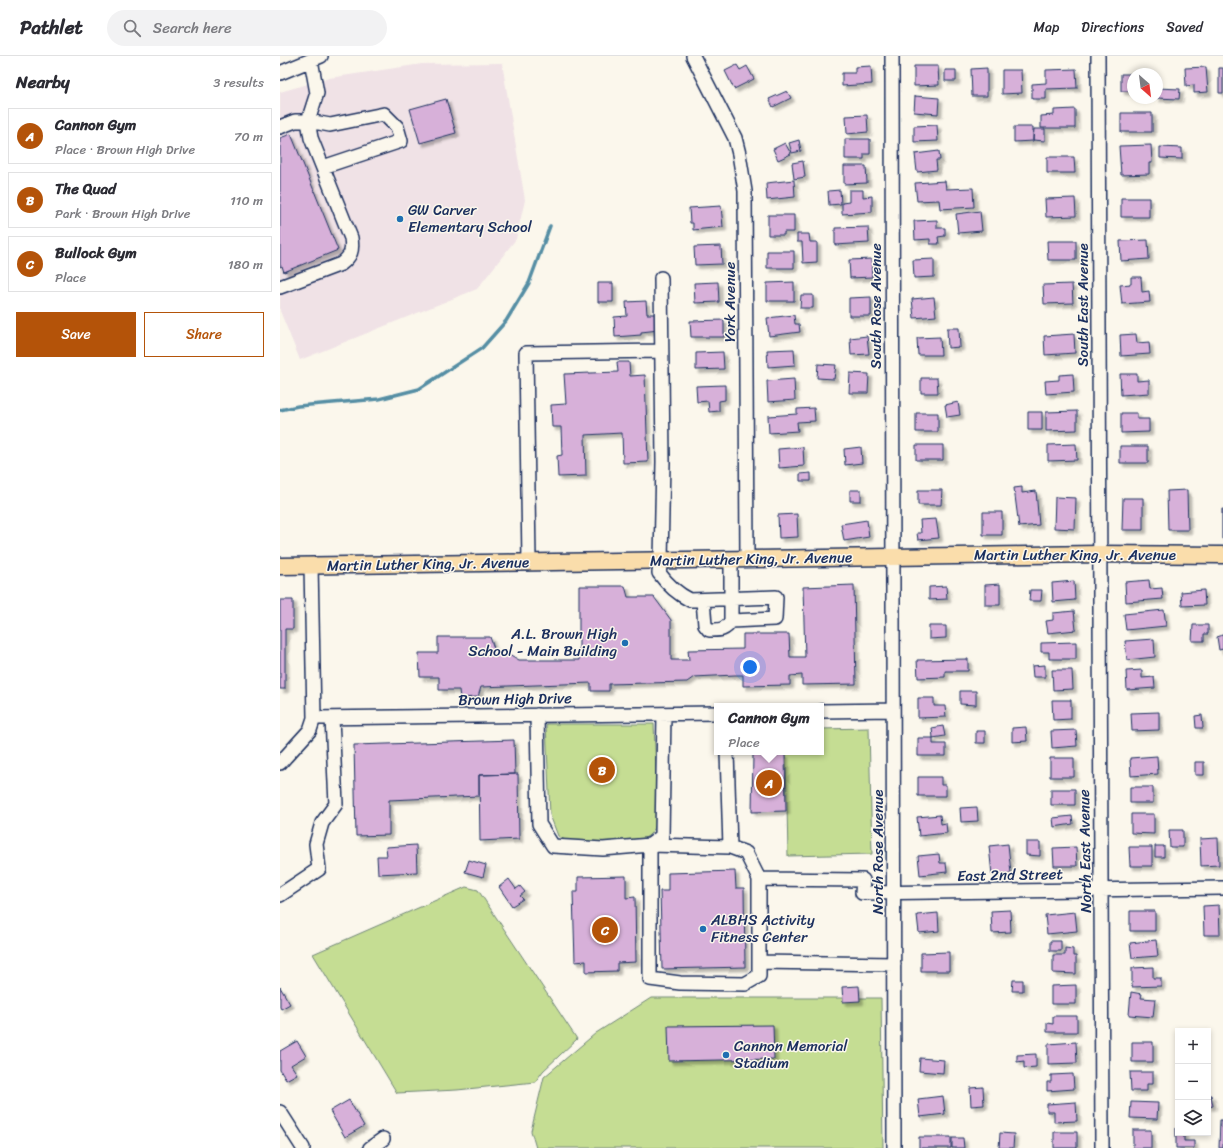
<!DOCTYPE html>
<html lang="en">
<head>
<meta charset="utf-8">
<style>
  body { margin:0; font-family:Sriracha,sans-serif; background:#f2f2f3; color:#2b2b33 }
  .controls { position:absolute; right:12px; bottom:12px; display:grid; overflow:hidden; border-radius:0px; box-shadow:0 2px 6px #0003 }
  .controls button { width:36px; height:36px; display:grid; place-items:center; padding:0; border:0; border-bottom:1px solid #e1e1e2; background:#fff; color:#2b2b33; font:20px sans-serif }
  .compass { position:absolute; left:847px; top:12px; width:36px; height:36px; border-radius:50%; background:#fff; box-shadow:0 2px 6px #0003; rotate:152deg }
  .you { position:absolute; left:470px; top:611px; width:14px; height:14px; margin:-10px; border:3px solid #fff; border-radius:50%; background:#1a73e8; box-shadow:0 0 0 6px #1a73e833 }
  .badge { display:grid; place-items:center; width:26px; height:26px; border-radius:50%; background:#b45309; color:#fff; font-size:13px; font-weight:700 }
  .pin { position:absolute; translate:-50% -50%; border:2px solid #fff; box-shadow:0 1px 4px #0006 }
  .popup { position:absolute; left:434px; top:647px; width:110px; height:52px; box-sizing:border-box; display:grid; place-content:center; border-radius:0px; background:#fff; filter:drop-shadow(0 1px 3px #0005); font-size:13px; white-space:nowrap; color:#7c7c81 }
  .popup b { font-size:15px; color:#2b2b33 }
  .popup::after { content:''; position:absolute; left:50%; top:100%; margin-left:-8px; border:8px solid transparent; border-top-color:#fff }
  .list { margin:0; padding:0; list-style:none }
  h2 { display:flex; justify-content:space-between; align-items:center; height:52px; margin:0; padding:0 16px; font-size:17px }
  h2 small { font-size:13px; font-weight:400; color:#7c7c81 }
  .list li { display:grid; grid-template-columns:26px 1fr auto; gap:12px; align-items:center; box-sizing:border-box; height:56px; margin:0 8px 8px; padding:0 8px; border:1px solid #e1e1e2; border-radius:0px }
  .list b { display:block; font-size:15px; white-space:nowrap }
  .list p { margin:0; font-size:13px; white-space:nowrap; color:#7c7c81 }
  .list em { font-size:13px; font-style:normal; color:#7c7c81 }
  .actions { display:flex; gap:8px; padding:12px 16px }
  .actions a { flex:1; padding:9px 0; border:1px solid #b45309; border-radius:0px; text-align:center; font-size:14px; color:#b45309 }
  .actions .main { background:#b45309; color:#fff }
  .icon { flex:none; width:22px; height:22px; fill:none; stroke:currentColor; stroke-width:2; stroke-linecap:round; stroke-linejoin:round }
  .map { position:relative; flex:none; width:943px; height:1092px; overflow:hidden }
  header { display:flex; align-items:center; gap:24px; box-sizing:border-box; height:56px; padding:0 20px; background:#fff; border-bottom:1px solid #e1e1e2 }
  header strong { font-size:19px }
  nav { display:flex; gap:22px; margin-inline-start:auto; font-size:14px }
  .search { width:280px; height:36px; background:#f2f2f3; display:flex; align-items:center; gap:10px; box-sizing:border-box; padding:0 14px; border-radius:22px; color:#7c7c81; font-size:15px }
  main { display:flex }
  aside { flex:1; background:#fff }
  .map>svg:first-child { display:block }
  .built { fill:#f0e2e6 }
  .green { fill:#c5dd93; stroke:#708678 }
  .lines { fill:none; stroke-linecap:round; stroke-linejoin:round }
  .stream { stroke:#558ea4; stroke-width:3.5 }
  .building { fill:#d7b0d9; stroke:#1b2f5e; filter:url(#shadow) }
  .minor-casing { stroke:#1b2f5e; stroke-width:16 }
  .major-casing { stroke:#1b2f5e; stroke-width:19 }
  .minor { stroke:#fbf7ec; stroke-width:13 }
  .major { stroke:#faddab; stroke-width:16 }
  .poi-dot { fill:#1f6fb2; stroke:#fbf7ec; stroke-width:1.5 }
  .labels { text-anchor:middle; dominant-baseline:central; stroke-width:3; stroke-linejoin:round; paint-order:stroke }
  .poi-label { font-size:15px; fill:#1b2f5e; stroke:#fbf7ec; text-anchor:start }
  .street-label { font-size:15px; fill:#1b2f5e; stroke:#fbf7ec }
</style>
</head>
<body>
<header>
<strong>Pathlet</strong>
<div class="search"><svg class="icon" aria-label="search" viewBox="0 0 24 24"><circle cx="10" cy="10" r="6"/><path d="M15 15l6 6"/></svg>Search here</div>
<nav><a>Map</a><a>Directions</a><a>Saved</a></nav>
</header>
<main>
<aside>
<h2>Nearby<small>3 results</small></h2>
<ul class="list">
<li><span class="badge">A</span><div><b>Cannon Gym</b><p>Place · Brown High Drive</p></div><em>70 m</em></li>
<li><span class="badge">B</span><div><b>The Quad</b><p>Park · Brown High Drive</p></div><em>110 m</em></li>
<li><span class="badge">C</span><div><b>Bullock Gym</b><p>Place</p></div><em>180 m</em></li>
</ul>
<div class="actions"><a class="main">Save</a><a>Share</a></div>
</aside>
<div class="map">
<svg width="943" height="1092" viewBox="0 0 943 1092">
  <defs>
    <filter id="shadow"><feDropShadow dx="3.5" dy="3.5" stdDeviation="1" flood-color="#0004"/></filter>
  </defs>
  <rect width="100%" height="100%" fill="#fbf7ec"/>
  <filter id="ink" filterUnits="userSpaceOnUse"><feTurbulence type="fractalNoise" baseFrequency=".025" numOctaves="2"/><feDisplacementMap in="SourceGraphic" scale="8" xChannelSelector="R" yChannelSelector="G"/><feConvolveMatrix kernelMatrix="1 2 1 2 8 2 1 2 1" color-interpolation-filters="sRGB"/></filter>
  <g filter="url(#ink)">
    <path class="built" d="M222 7 245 144 236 183 197 233 20 304 0 255V36L49 22 142 8Z"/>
    <path class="green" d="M266 668H374L378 765C375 771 373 776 368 780 358 788 305 790 292 787 287 786 282 782 278 780L270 759Z
      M589 672 592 798 508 800 506 696H541V673Z
      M186 831 198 834 297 983 263 1015 255 1026 177 1034 117 1037 33 898Z
      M371 942H601L603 1092H256L251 1075 264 1021 316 977Z"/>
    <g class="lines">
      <path class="stream" d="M0 354 18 350 99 343 139 333 202 292 226 265 249 227 270 170"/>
    </g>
    <path class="building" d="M457 9 460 14 467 10 474 23 454 33 445 15Z
      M591 10 592 28 562 30V17H575V11Z
      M634 10H658L659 29 634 30Z
      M926 11 928 36 914 37V29L906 30 905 12Z
      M707 12V40H692L691 13Z
      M939 12H943V37H939Z
      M796 13 797 32 766 33V43H752V28L766 27V14Z
      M665 14H676V25H665Z
      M722 14H741L742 37 722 38Z
      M841 18H853V35H841Z
      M877 32 900 33 899 43 876 42Z
      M507 35 511 42 493 51 489 43Z
      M635 40 659 42 658 58 634 56Z
      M166 43 176 77 140 87 130 53Z
      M795 53V72H761V60L774 59V54Z
      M841 57H872V76H841Z
      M587 59 588 76 567 78 566 60Z
      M657 69 658 85 634 86V70Z
      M734 71H753V85L734 86Z
      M754 73H765V85L753 84Z
      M11 78 58 194 4 216 2 210 0 211V82Z
      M565 83H590V98H584V103H565Z
      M519 84 521 95 512 97 509 87Z
      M505 87 511 98 498 104 493 93Z
      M871 89 872 107H869V118L841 119 839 90Z
      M880 91 902 92V103L880 102Z
      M659 95 660 104H656L657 114 637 116 635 98Z
      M767 101H794L795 117H767Z
      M523 105 525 121 514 123 512 107Z
      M564 110H586L587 127 564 128Z
      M514 124 515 141 487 144 486 127Z
      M665 125 666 133 693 132 694 151 660 153 659 144 637 145 635 127Z
      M560 134 561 148 549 149 548 135Z
      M569 134H583V141L592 140V156L562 158V147L569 146Z
      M795 142 796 160 766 161 765 143Z
      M841 142H869V161H841Z
      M441 150 443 171 413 174V167H410L409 152Z
      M700 155 702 175 678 177 676 158Z
      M488 159H514V176H504V179H488Z
      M657 164V172H665V180L658 181 659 188H650V183L635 184 634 165Z
      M588 171 589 187 555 189V172Z
      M517 178H529L530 186H537V206L523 207 522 186H517Z
      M868 184 869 203 841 205 840 185Z
      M767 185H796V204H768Z
      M441 190 442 208 415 209 414 191Z
      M487 195H514V212H487Z
      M591 203 592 221 570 222 569 204Z
      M654 203V221L634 222 633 204Z
      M851 221H861L862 236 869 235 870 246 842 248 840 229 851 228Z
      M438 226 439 246 415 247 414 227Z
      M514 226V245H487V227Z
      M318 227H333V246H318Z
      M792 228 793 247 764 248 763 229Z
      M521 239H533V252H520Z
      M591 241V260H569V242Z
      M654 241 656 260 634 262 632 243Z
      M366 245 367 258H378L379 274 361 276V279L335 281 334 261 347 260 346 246Z
      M514 259 515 268H519L520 276 489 280 487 262Z
      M444 264V281H411L410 265Z
      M667 272H679L680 291 668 292Z
      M794 278 795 297 765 299 764 280Z
      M856 278 857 287 869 286 870 298 841 300 840 279Z
      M587 280 589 298 571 299 570 282Z
      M660 281 661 299H638L637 282Z
      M514 293 515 309 488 311 487 294Z
      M443 296 444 313 416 314V297Z
      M337 306H349L350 320 365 319 368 406 343 407 342 377 305 379 306 420 278 421 277 400 282 399 281 371H272L271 349 286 348 284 318 338 316Z
      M538 308 556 309 554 323 537 322Z
      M570 317 589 318 588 337H569Z
      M793 318 794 336 766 338 765 325 779 324V319Z
      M840 318H857V325L869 324V337L841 339Z
      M641 322H657L658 337H641Z
      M514 323 515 344 488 346 487 325Z
      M445 329V344L439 345V355L429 356 428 345 417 346 416 330Z
      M678 346 680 359 667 361 665 349Z
      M534 352 535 365 517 366 518 375 489 377 488 360 517 358V353Z
      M797 355V374L766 375V356Z
      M748 356H762V374H748Z
      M636 357H658V376H636Z
      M841 357H857V363H869V376L841 377Z
      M796 388 797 404 768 405V389Z
      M636 389H663V404H636Z
      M840 390H868V407H840Z
      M523 391 524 410 499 412 498 393Z
      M581 391 582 407 565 409 564 393Z
      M531 417V425H520V418Z
      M742 431V437L756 435 759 469 739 471 734 432Z
      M570 434H581V445H570Z
      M638 434H662L661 449H638Z
      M907 434 908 474H888L887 435Z
      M775 441 796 442 795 473 774 472Z
      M843 442H863V474H842Z
      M942 453H943V483H942Z
      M703 456H722V479H703Z
      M517 458 518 481 499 482 498 459Z
      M656 463 659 482 638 484 637 477H641L640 464Z
      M587 464 589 481 564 485 561 468Z
      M869 524 870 533 882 532 883 543 846 546 845 526Z
      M794 525 795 544 773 546 772 527Z
      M720 528V549H705V529Z
      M574 529 576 628 522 629V619L510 620V629L463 630V619H455L414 621 407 626 329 628V635H311V627L201 631 198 641 180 642 179 634H159V621H140L139 597H158V581H210L216 598H229L239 604H299V530H345L348 541H374L391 564V604H409L408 594 463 593V578H509L510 601H525L523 531Z
      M666 530 667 543 649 544V531Z
      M750 534H762L761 545H749Z
      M924 534 925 549 902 550 901 536Z
      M0 544H13V573H5V633H0Z
      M884 554 886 570 846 574 844 558Z
      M794 555 796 574 768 577 766 565 773 564V557Z
      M913 569H928V578H924V585H912Z
      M649 570H666V582L649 583Z
      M943 579V593L939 594 937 581Z
      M874 583 875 601 847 604 845 585Z
      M796 586V603H769V596H761V587Z
      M688 603V615H665V621L638 622 637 604Z
      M765 609V621H753L752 610Z
      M772 614H792L793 633 773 634Z
      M862 614V622L874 621 875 632 847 634 846 615Z
      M680 635H696V649L680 648Z
      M638 642H654V650H665L666 661 638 662Z
      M772 644H791V663L773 664Z
      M879 656V674L852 675 851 657Z
      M922 659 923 672H916L915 660Z
      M663 670 665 680 653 682 652 672Z
      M746 671 747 685 732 686V672Z
      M796 674 797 690 772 692 771 675Z
      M696 675H705V687H696Z
      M638 682H653V688H666V700H638Z
      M234 684 235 718 199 719V740L109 744V779L76 780 74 689Z
      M473 698H505L506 755 472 756Z
      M877 700 878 718 851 720 850 702Z
      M770 702H794V721H770Z
      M915 706H924V719H915Z
      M238 718 239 783 200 785 199 719Z
      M638 721H661V729H666V740H638Z
      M850 731H873V747H850Z
      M771 733H795V749H771Z
      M697 751 698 765 681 766 680 752Z
      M851 758H874V778L851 777Z
      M660 759 661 768 666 767 667 777 639 780 637 761Z
      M792 760 793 768 774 771 773 762Z
      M889 774H903V791H890Z
      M938 782 939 809 921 810 920 783Z
      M746 786H760V800L746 799Z
      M728 788 731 817 712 819 709 790Z
      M136 789 137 816 98 818 97 800H107L106 791Z
      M875 790H884V801H875Z
      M796 791 797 810H774L773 792Z
      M849 791H872V810H850Z
      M659 798 660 807H666L667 816 640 819 638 800Z
      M189 804 206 809 203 821 185 816Z
      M455 815 456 832H464L465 911 382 913 380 835H388V817Z
      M346 820V842L355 841 356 906 337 907V915L306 916V905L295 906 293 836H298V821Z
      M229 823 236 833 240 830 245 836 240 840 243 843 232 850 219 831Z
      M939 849 940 879H924L923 850Z
      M730 854 731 876 712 877 711 855Z
      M850 855H875V875H850Z
      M795 856 797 875 767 878 765 859Z
      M658 857 659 875 639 877 637 859Z
      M876 884 878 900 852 902 850 887Z
      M770 885H781V895H770Z
      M785 892 793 893V900H796V918L773 917V899H785Z
      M669 896V915H641V897Z
      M873 911V922H881V930L852 931V912Z
      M733 924H743V935H732Z
      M796 929V948H771V930Z
      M579 930 580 945 563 946 562 931Z
      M0 931 10 948 1 953 0 951Z
      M851 936 862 938 861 942 875 943 873 961 849 959Z
      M773 960H797V976H767V967L773 968Z
      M493 969 494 1003 389 1005 388 970Z
      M17 985 26 1000 11 1009 17 1018 6 1024 0 1014V995Z
      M796 986 797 1007 768 1008V988Z
      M852 986H873V1006H852Z
      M756 998V1011L744 1012V1005L737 1006V999Z
      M640 1002 664 1004 663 1017 639 1015Z
      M850 1016H873V1028H867V1035H851Z
      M793 1018 794 1033 767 1035V1026H771V1019Z
      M703 1031 704 1049 691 1050 690 1032Z
      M928 1039H931L933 1050 928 1051Z
      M663 1040 665 1058 640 1061 638 1043Z
      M69 1044 84 1070 65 1081 50 1055Z
      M796 1046 797 1065 774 1066V1056H767V1048Z
      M851 1046 878 1047 877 1063 850 1062Z
      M940 1064H943V1092H939Z
      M896 1072H898V1077H904V1085H914V1092H896Z
      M853 1074H871V1092H853Z
      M774 1076H797V1092H774Z
      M720 1077 734 1078 733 1092H719Z
      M639 1081H671V1092H639Z
      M672 1082H683L684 1092H672Z"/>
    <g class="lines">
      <defs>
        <path id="minor" d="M413 0 455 82 459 98 465 135 467 503
          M612 0 614 1092
          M818 0 822 1092
          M0 17 41 0
          M0 71 15 65H28L50 69 104 58 117 71 121 85 43 111
          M381 222 383 406 381 504 379 517C387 528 396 537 410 544L496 541 495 563 451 565
          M0 231 61 208C71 200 73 195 71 182L31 82 28 65 37 37 31 4
          M249 506 246 297 381 295
          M423 544 425 569 429 574C439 574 445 575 451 565V503
          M541 655 613 654
          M257 659 259 768 273 790 323 793 370 789 382 780 384 658
          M34 662 437 657
          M447 696 450 791
          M0 707 30 674 34 662 31 509
          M479 823V920L465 928 400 927 370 923V789L450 791 466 797 479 823 583 824 582 837 943 832
          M0 839 39 813 36 788 42 767 56 748 52 662
          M479 906 614 908
          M0 1056 23 1092
          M90 1092 103 1083"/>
        <path id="major" d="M0 510 819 498 943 499"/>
      </defs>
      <use href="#minor" class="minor-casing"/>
      <use href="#major" class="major-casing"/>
      <use href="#minor" class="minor"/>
      <use href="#major" class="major"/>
    </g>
  </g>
  <g class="poi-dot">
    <circle cx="120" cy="163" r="4"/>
    <circle cx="345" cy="587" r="4"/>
    <circle cx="423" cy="873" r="4"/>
    <circle cx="446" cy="999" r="4"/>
  </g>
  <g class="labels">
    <g class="poi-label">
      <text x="128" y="154">GW Carver<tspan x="128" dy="17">Elementary School</tspan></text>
      <text x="337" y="578" text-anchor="end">A.L. Brown High<tspan x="337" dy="17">School - Main Building</tspan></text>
      <text x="431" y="864">ALBHS Activity<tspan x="431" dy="17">Fitness Center</tspan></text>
      <text x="454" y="990">Cannon Memorial<tspan x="454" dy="17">Stadium</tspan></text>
    </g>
    <g class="street-label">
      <text transform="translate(450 246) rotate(-90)">York Avenue</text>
      <text transform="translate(803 249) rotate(-90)">South East Avenue</text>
      <text transform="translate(596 250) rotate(-90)">South Rose Avenue</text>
      <text x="795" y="499">Martin Luther King, Jr. Avenue</text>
      <text transform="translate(471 503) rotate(-1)">Martin Luther King, Jr. Avenue</text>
      <text transform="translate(148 508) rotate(-1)">Martin Luther King, Jr. Avenue</text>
      <text transform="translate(235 643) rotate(-1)">Brown High Drive</text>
      <text transform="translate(805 795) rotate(-91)">North East Avenue</text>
      <text transform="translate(598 796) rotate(-90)">North Rose Avenue</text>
      <text transform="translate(730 819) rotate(-1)">East 2nd Street</text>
    </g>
  </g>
</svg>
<div class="controls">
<button>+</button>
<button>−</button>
<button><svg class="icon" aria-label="layers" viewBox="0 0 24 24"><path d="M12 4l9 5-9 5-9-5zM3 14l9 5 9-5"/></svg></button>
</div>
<svg class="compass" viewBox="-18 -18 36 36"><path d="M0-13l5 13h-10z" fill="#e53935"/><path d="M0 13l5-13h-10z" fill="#7c7c81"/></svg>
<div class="you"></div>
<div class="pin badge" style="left:489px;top:727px">A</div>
<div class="popup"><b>Cannon Gym</b>Place</div>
<div class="pin badge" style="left:322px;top:714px">B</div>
<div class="pin badge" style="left:325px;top:874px">C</div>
</div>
</main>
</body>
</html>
